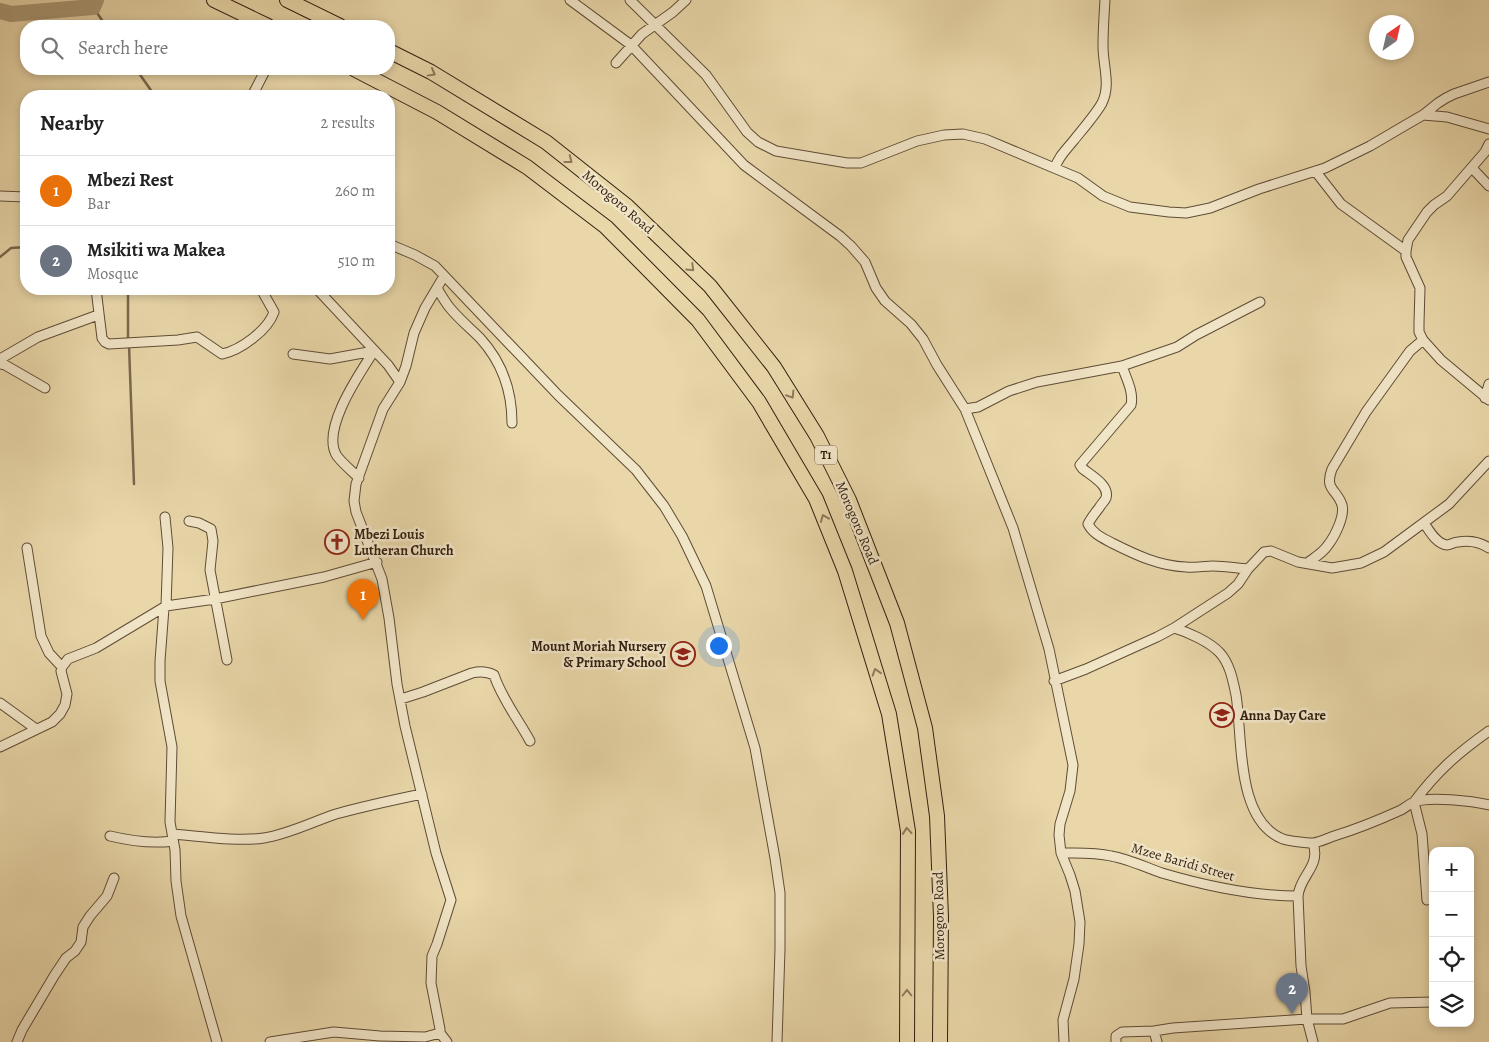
<!DOCTYPE html>
<html lang="en">
<head>
<meta charset="utf-8">
<style>
  body { margin:0; font-family:Alegreya,serif; background:#f6f6f6; color:#222 }
  .controls { position:absolute; right:15px; bottom:15px; display:grid; overflow:hidden; border-radius:10px; box-shadow:0 2px 8px #0003 }
  .controls button { width:45px; height:45px; display:grid; place-items:center; padding:0; border:0; border-bottom:1px solid #e0e0e0; background:#fff; color:#222; font:25px sans-serif }
  .compass { position:absolute; left:1369px; top:15px; width:45px; height:45px; border-radius:50%; background:#fff; box-shadow:0 2px 8px #0003; rotate:34deg }
  .you { position:absolute; left:718px; top:645px; width:18px; height:18px; margin:-12px; border:4px solid #fff; border-radius:50%; background:#1a73e8; box-shadow:0 0 0 8px #1a73e833 }
  .badge { display:grid; place-items:center; width:32px; height:32px; border-radius:50%; background:#db2777; color:#fff; font-size:16px; font-weight:700 }
  .pin { position:absolute; translate:-50% -41px; filter:drop-shadow(0 1px 2px #0008) }
  .pin::after { content:''; position:absolute; top:26px; width:18px; height:15px; background:inherit; clip-path:polygon(0 0,100% 0,50% 100%) }
  .list { margin:0; padding:0; list-style:none }
  h2 { display:flex; justify-content:space-between; align-items:center; height:65px; margin:0; padding:0 20px; font-size:21px }
  h2 small { font-size:16px; font-weight:400; color:#767676 }
  .list li { display:grid; grid-template-columns:32px 1fr auto; gap:15px; align-items:center; box-sizing:border-box; height:70px; padding:0 20px; border-top:1px solid #e0e0e0 }
  .list b { display:block; font-size:19px; white-space:nowrap }
  .list p { margin:0; font-size:16px; white-space:nowrap; color:#767676 }
  .list em { font-size:16px; font-style:normal; color:#767676 }
  .icon { flex:none; width:28px; height:28px; fill:none; stroke:currentColor; stroke-width:2; stroke-linecap:round; stroke-linejoin:round }
  .map { position:relative; flex:none; width:1489px; height:1042px; overflow:hidden }
  .search { position:absolute; background:#fff; box-shadow:0 2px 8px #0003; left:20px; top:20px; width:375px; height:55px; display:flex; align-items:center; gap:12px; box-sizing:border-box; padding:0 18px; border-radius:20px; color:#767676; font-size:19px }
  .panel { position:absolute; background:#fff; box-shadow:0 2px 8px #0003; left:20px; top:90px; width:375px; height:205px; border-radius:20px }
  .map>svg:first-child { display:block }
  .lines { fill:none; stroke-linecap:round; stroke-linejoin:round }
  .stream { stroke:#7a674d; stroke-width:2.5 }
  .river { stroke:#aa9875; stroke-width:16 }
  .minor-casing { stroke:#5f4c36; stroke-width:11 }
  .trunk-casing { stroke:#311e10; stroke-width:16 }
  .minor { stroke:#f1e5c7; stroke-width:9 }
  .trunk { stroke:#e9d7a9; stroke-width:14 }
  .oneway { stroke:#8d7a5c }
  .labels { text-anchor:middle; dominant-baseline:central; stroke-width:5; stroke-linejoin:round; paint-order:stroke }
  .shield { fill:#f1e5c7; stroke:#6b5a47; stroke-width:1 }
  .shield-label { font-size:12px; font-weight:bold; fill:#311e10 }
  .street-label { font-size:14px; fill:#311e10; stroke:#f1e5c7 }
  .poi-label { font-size:14px; font-weight:bold; fill:#311e10; stroke:#f1e5c7; text-anchor:start }
</style>
</head>
<body>
<div class="map">
<svg width="1489" height="1042" viewBox="0 0 1489 1042">
  <rect width="100%" height="100%" fill="#e9d7a9"/>
  <filter id="stains"><feTurbulence type="fractalNoise" baseFrequency=".004" numOctaves="4"/><feColorMatrix values="0 0 0 0 .2 0 0 0 0 .09 0 0 0 0 .02 0 0 0 .5 -.17"/></filter>
  <radialGradient id="worn" r=".72"><stop offset=".6" stop-color="#630" stop-opacity="0"/><stop offset="1" stop-color="#630" stop-opacity=".3"/></radialGradient>
  <g class="lines">
    <path class="stream" d="M93 7 106 26
      M136 69 155 96
      M0 257 11 248 26 247
      M128 289V340
      M129 345 134 484"/>
    <path class="river" d="M0 11 11 14 93 7 96 0"/>
    <defs>
      <path id="minor" d="M570 0 631 45 744 165 840 236 851 246 865 262 876 288 885 301 911 324 923 339 937 365 965 409 1013 528 1049 649 1073 765 1070 791 1060 824 1059 835 1061 853 1070 875 1075 891 1080 922 1079 944 1074 979 1063 1020 1064 1042
        M630 0 706 75 747 132 758 142 776 151 847 163H861L917 141 944 135 963 134 985 139 1078 178 1103 196 1130 207 1169 212 1186 213 1210 208 1259 189 1325 168 1370 146 1404 126 1423 115 1438 103 1446 98 1454 94 1489 82
        M616 63 642 34 673 12 686 0
        M252 96 266 69
        M1423 115 1447 117 1489 129
        M1489 144 1485 152 1447 196 1434 205 1427 212 1408 240 1406 251V257L1420 288 1419 323V332L1423 340 1441 360 1489 400
        M1055 168C1058 157 1066 150 1074 140 1082 130 1096 114 1102 103 1111 85 1103 66 1103 46 1103 31 1104 15 1105 0
        M1472 168 1489 186
        M1316 172 1341 204 1406 251
        M0 196 26 197
        M389 244 415 255 435 266 558 395 636 470 664 506 682 536 706 586 755 748 775 858 780 893V949L777 1042
        M444 276 425 308 414 333 406 366 400 382 383 409 356 484 354 501 356 512 382 579 389 618 397 684 405 726 436 853 451 900 437 944 432 956 431 983 440 1029V1033L447 1042
        M437 288C441 295 445 302 450 308 459 319 470 328 480 338 502 362 512 391 512 423
        M96 289 102 338 105 342 109 344 178 340 197 337 222 354C241 350 268 330 274 312L261 289
        M317 289 388 365 400 382
        M293 354 330 359 374 351
        M0 359 38 337 98 315
        M0 364 5 365 45 388
        M1122 366C1126 378 1134 392 1131 405L1080 465 1082 468C1090 475 1110 485 1106 498 1105 501 1101 504 1099 508 1095 513 1091 518 1088 524 1093 534 1103 538 1112 543 1136 555 1159 566 1186 567 1195 568 1204 566 1213 566 1224 566 1236 568 1248 569
        M1485 398 1489 384
        M965 409 978 407 1009 391 1037 382 1122 366 1177 347 1196 335 1260 302
        M359 478C352 471 343 464 337 456 320 430 360 373 374 351
        M165 517 168 548 166 606
        M189 521 199 523 211 529 213 541 210 570 227 660
        M1424 523C1429 530 1436 544 1447 545 1450 545 1454 542 1458 542 1469 540 1480 542 1489 548
        M27 548 41 636 49 653 62 667
        M1307 563C1314 558 1323 553 1328 545 1335 536 1345 516 1342 505 1337 489 1324 490 1332 469L1366 412 1410 351 1423 340
        M164 608 160 661V681L172 747 170 822 175 850 176 881 181 916 217 1042
        M1174 628C1188 632 1210 642 1220 653 1230 664 1233 681 1236 695 1243 737 1235 820 1283 839 1289 841 1306 843 1313 843 1320 842 1328 838 1334 836 1357 829 1379 820 1401 810 1405 808 1409 804 1414 802 1429 796 1473 801 1489 805
        M1054 681 1086 669 1157 637 1174 628 1228 593 1238 584 1248 569 1264 552 1271 551 1298 562 1332 568 1361 563 1384 552 1449 504 1489 461
        M401 699 423 692 472 673C480 671 486 671 494 675 502 699 518 719 530 741
        M0 703 36 729
        M0 747 52 722 60 714 65 705 67 694 61 671 62 667 68 659 96 648 166 606 215 599 324 577 377 562
        M172 834C199 836 237 842 264 838 289 834 312 822 336 814 365 806 393 800 422 794
        M110 836C131 841 152 844 173 841
        M1313 843C1321 867 1300 875 1298 896L1301 966 1305 992 1307 1019 1313 1042
        M1061 853C1077 853 1094 852 1111 856 1128 859 1145 867 1162 873 1206 886 1251 896 1298 896
        M1427 900 1422 834 1414 802C1437 771 1458 753 1489 731
        M1154 1031 1157 1042
        M17 1042 22 1030 54 976 66 958 75 951 81 942 83 927 90 916 107 896 114 878
        M270 1042 334 1032 380 1036 425 1037 440 1033
        M1116 1042V1036L1122 1032 1154 1031 1173 1028 1307 1019H1343L1390 1003 1433 1002"/>
      <path id="trunk" d="M214 0 268 26
        M287 0 340 26
        M389 51 431 72 546 142 627 206 710 286 774 367 817 436 849 500 897 623 925 728 937 816 941 917 940 1042
        M354 69 437 112 527 167 606 227 698 320 759 402 816 499 845 571 889 714 908 831 907 1042"/>
    </defs>
    <use href="#minor" class="minor-casing"/>
    <use href="#trunk" class="trunk-casing"/>
    <use href="#minor" class="minor"/>
    <use href="#trunk" class="trunk"/>
  </g>
  <defs><path id="oneway-chevron" d="M-2-3.5L2.5 0L-2 3.5" fill="none" stroke-width="1.6" stroke-linecap="round" stroke-linejoin="round" transform="scale(1.25)"/></defs>
  <g class="oneway">
    <use href="#oneway-chevron" transform="translate(432 73) rotate(29)"/>
    <use href="#oneway-chevron" transform="translate(569 160) rotate(38)"/>
    <use href="#oneway-chevron" transform="translate(691 268) rotate(44)"/>
    <use href="#oneway-chevron" transform="translate(791 395) rotate(58)"/>
    <use href="#oneway-chevron" transform="translate(824 518) rotate(-112)"/>
    <use href="#oneway-chevron" transform="translate(876 672) rotate(-107)"/>
    <use href="#oneway-chevron" transform="translate(907 831) rotate(-95)"/>
    <use href="#oneway-chevron" transform="translate(907 993) rotate(-90)"/>
  </g>
  <defs>
    <symbol id="church-ring" viewBox="-11 -11 22 22"><circle r="9.5" fill="#f1e5c7" stroke="#8f2418" stroke-width="1.5"/><path d="M-1.2-6h2.4v3.5h3.3v2.4h-3.3V6h-2.4V-.1h-3.3v-2.4h3.3Z" fill="#8f2418"/></symbol>
    <symbol id="school-ring" viewBox="-11 -11 22 22"><circle r="9.5" fill="#f1e5c7" stroke="#8f2418" stroke-width="1.5"/><path d="M0-5L7-2L0 1L-7-2ZM-4 1L0 2.5L4 1V4Q0 6-4 4Z" fill="#8f2418"/></symbol>
  </defs>
  <g fill-rule="evenodd">
    <use href="#church-ring" x="323" y="528" width="28" height="28"/>
    <use href="#school-ring" x="669" y="640" width="28" height="28"/>
    <use href="#school-ring" x="1208" y="701" width="28" height="28"/>
  </g>
  <g class="labels">
    <rect class="shield" x="815" y="445.5" width="22" height="19" rx="4"/>
    <g class="shield-label">
      <text x="826" y="455">T1</text>
    </g>
    <g class="street-label">
      <text transform="translate(618 202) rotate(41)">Morogoro Road</text>
      <text transform="translate(857 523) rotate(67)">Morogoro Road</text>
      <text transform="translate(1183 862) rotate(16)">Mzee Baridi Street</text>
      <text transform="translate(939 916) rotate(-91)">Morogoro Road</text>
    </g>
    <g class="poi-label">
      <text x="354" y="534">Mbezi Louis<tspan x="354" dy="16">Lutheran Church</tspan></text>
      <text x="666" y="646" text-anchor="end">Mount Moriah Nursery<tspan x="666" dy="16">&amp; Primary School</tspan></text>
      <text x="1240" y="715">Anna Day Care</text>
    </g>
  </g>
  <rect width="100%" height="100%" filter="url(#stains)"/>
  <rect width="100%" height="100%" fill="url(#worn)"/>
</svg>
<div class="controls">
<button>+</button>
<button>−</button>
<button><svg class="icon" aria-label="locate" viewBox="0 0 24 24"><circle cx="12" cy="12" r="6"/><path d="M12 2v4M12 18v4M2 12h4M18 12h4"/></svg></button>
<button><svg class="icon" aria-label="layers" viewBox="0 0 24 24"><path d="M12 4l9 5-9 5-9-5zM3 14l9 5 9-5"/></svg></button>
</div>
<svg class="compass" viewBox="-18 -18 36 36"><path d="M0-13l5 13h-10z" fill="#e53935"/><path d="M0 13l5-13h-10z" fill="#767676"/></svg>
<div class="you"></div>
<div class="pin badge" style="left:363px;top:620px;background:#e8710a">1</div>
<div class="pin badge" style="left:1292px;top:1014px;background:#6b7280">2</div>
<div class="search"><svg class="icon" aria-label="search" viewBox="0 0 24 24"><circle cx="10" cy="10" r="6"/><path d="M15 15l6 6"/></svg>Search here</div>
<section class="panel">
<h2>Nearby<small>2 results</small></h2>
<ul class="list">
<li><span class="badge" style="background:#e8710a">1</span><div><b>Mbezi Rest</b><p>Bar</p></div><em>260 m</em></li>
<li><span class="badge" style="background:#6b7280">2</span><div><b>Msikiti wa Makea</b><p>Mosque</p></div><em>510 m</em></li>
</ul>
</section>
</div>
</body>
</html>
